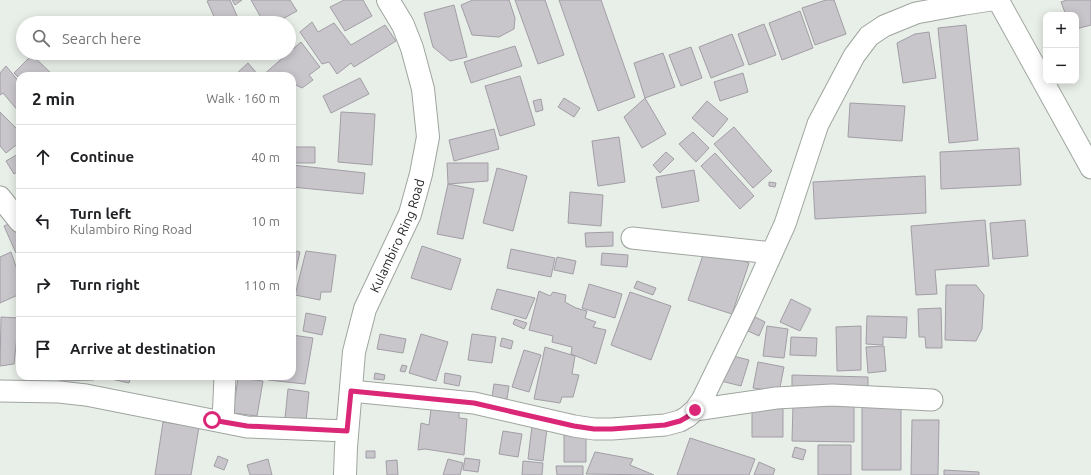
<!DOCTYPE html>
<html lang="en">
<head>
<meta charset="utf-8">
<style>
  body { margin:0; font-family:Ubuntu,sans-serif; background:#f6f6f6; color:#202124 }
  .controls { position:absolute; right:12px; top:12px; display:grid; overflow:hidden; border-radius:8px; box-shadow:0 2px 10px #0003 }
  .controls button { width:36px; height:36px; display:grid; place-items:center; padding:0; border:0; border-bottom:1px solid #e0e0e0; background:#fff; color:#202124; font:20px sans-serif }
  .stop { position:absolute; width:12px; height:12px; margin:-9px; border:3px solid #db2777; border-radius:50%; background:#fff }
  .stop.end { background:#db2777; border-color:#fff; box-shadow:0 1px 4px #0008 }
  .list { margin:0; padding:0; list-style:none }
  h2 { display:flex; justify-content:space-between; align-items:center; height:52px; margin:0; padding:0 16px; font-size:17px }
  h2 small { font-size:13px; font-weight:400; color:#757577 }
  .list li { display:grid; grid-template-columns:26px 1fr auto; gap:12px; align-items:center; box-sizing:border-box; height:64px; padding:0 16px; border-top:1px solid #e0e0e0 }
  .list b { display:block; font-size:15px; white-space:nowrap }
  .list p { margin:0; font-size:13px; white-space:nowrap; color:#757577 }
  .list em { font-size:13px; font-style:normal; color:#757577 }
  .icon { flex:none; width:22px; height:22px; fill:none; stroke:currentColor; stroke-width:2; stroke-linecap:round; stroke-linejoin:round }
  .map { position:relative; flex:none; width:1091px; height:475px; overflow:hidden }
  .search { position:absolute; background:#fff; box-shadow:0 2px 10px #0003; left:16px; top:16px; width:280px; height:44px; display:flex; align-items:center; gap:10px; box-sizing:border-box; padding:0 14px; border-radius:22px; color:#757577; font-size:15px }
  .panel { position:absolute; background:#fff; box-shadow:0 2px 10px #0003; left:16px; top:72px; width:280px; height:308px; border-radius:12px }
  .map>svg:first-child { display:block }
  .building { fill:#c8c5cb; stroke:#a19ea5 }
  .lines { fill:none; stroke-linecap:round; stroke-linejoin:round }
  .minor-casing { stroke:#9fa59f; stroke-width:23 }
  .tertiary-casing { stroke:#9fa59f; stroke-width:24 }
  .minor { stroke:#fff; stroke-width:21 }
  .tertiary { stroke:#fff; stroke-width:22 }
  .route { stroke:#db2777; stroke-width:5 }
  .labels { text-anchor:middle; dominant-baseline:central; stroke-width:3; stroke-linejoin:round; paint-order:stroke }
  .street-label { font-size:13px; fill:#202220; stroke:#f5fbf5 }
</style>
</head>
<body>
<div class="map">
<svg width="1091" height="475" viewBox="0 0 1091 475">
  <rect width="100%" height="100%" fill="#e8eee8"/>
  <path class="building" d="M210 0H230L240 23H217L207 1Z
    M232 0H242L235 5Z
    M251 0H290L297 11 275 23H264Z
    M344 0H363L372 16 345 31 330 7Z
    M473 0H509L515 18 514 29 499 37 472 35 461 5Z
    M515 0H545L564 55 538 64Z
    M559 0H601L635 97 598 111Z
    M826 0H834L846 34 815 45 802 8Z
    M1067 0H1091V25L1076 29V15H1066L1061 2Z
    M454 5 467 57 450 61 433 47 424 13Z
    M800 11 813 48 782 60 769 23Z
    M312 22 318 32 334 23 351 45 385 25 396 41 354 67 351 63 337 74 329 62 322 64 300 32Z
    M764 24 776 55 749 65 738 34Z
    M966 25 978 140 949 143 938 28Z
    M929 32 936 78 903 83 897 43 915 34Z
    M732 34 744 65 711 78 699 47Z
    M301 42 320 67 309 75 313 80 302 88 296 85 292 89V76H262Z
    M515 46 522 66 471 83 464 62Z
    M691 47 702 78 681 86 669 55Z
    M663 53 675 87 645 98 634 63Z
    M32 55 54 76H20V79L14 73Z
    M248 63 259 76H234Z
    M6 66 20 83V113L3 93 0 95V73Z
    M743 73 748 92 720 101 714 82Z
    M520 76 535 125 500 136 485 86Z
    M360 78 369 94 331 113 323 96Z
    M564 98 580 108 574 117 558 107Z
    M645 98 666 134 642 148 624 117Z
    M541 99 543 110 536 112 533 101Z
    M707 101 728 119 713 137 692 118Z
    M850 103 905 106 902 141 848 137Z
    M0 112 20 132V142L6 153 0 146Z
    M341 112 375 114 372 165 338 162Z
    M734 127 772 171 753 188 714 144Z
    M494 129 499 149 454 161 449 140Z
    M693 132 709 148 696 162 679 144Z
    M619 137 625 182 598 186 592 141Z
    M292 147H315V163H292Z
    M1019 148 1021 185 941 189 940 152Z
    M666 152 674 159 660 173 653 165Z
    M20 153V170L14 174 6 161Z
    M715 153 754 196 740 209 701 166Z
    M447 163H488V181L448 184Z
    M292 165 365 173 363 194 292 187Z
    M497 168 527 176 513 231 483 223Z
    M694 170 699 201 662 208 656 177Z
    M925 176 926 213 815 219 813 182Z
    M769 182 776 183 775 187 769 186Z
    M448 184 474 189 463 239 437 234Z
    M570 192 603 195 601 226 568 223Z
    M985 220 989 266 935 270 937 294 916 295 911 226Z
    M1025 220 1028 256 993 259 990 223Z
    M16 221 20 231V251L16 253 4 226Z
    M613 232V246L586 247 585 233Z
    M422 246 461 259 451 290 411 278Z
    M511 249 555 258 551 277 507 268Z
    M705 249 749 263 732 314 688 300Z
    M292 250 300 252 292 287Z
    M306 251 336 255 331 292H321L320 300 295 295Z
    M11 252 20 278V294L0 303V257Z
    M602 253 628 255 627 267 601 265Z
    M557 257 576 261 573 274 554 270Z
    M637 281 656 288 653 295 634 288Z
    M589 284 622 294 615 318 582 308Z
    M946 285H976L984 295 982 329 976 341 945 340Z
    M497 289 535 298 526 319 491 309Z
    M539 291 550 296 553 292 566 295 565 302 576 308 587 311 585 318 596 322 593 327 606 330 596 364 571 354 572 347 552 342 553 336 529 330Z
    M630 292 671 306 651 360 611 345Z
    M791 299 811 309 800 331 780 322Z
    M941 308 942 348H926L925 337H919L918 309Z
    M306 313 326 317 322 335 303 331Z
    M867 316 907 317 906 338 883 337V345L866 344Z
    M1 317 19 318 14 364 0 366Z
    M755 317 765 322 759 336 748 331Z
    M515 319 527 323 524 329 513 324Z
    M767 326 788 329 784 358 763 356Z
    M861 326V370L837 371 836 327Z
    M380 334 406 339 403 353 377 349Z
    M421 334 448 342 436 381 409 373Z
    M472 334 496 337 492 363 468 360Z
    M292 335 313 338 305 384 268 380 269 376H292Z
    M791 337 817 338 816 356 790 355Z
    M502 338 513 341 511 349 500 346Z
    M884 346 886 371 868 373 866 347Z
    M545 347 575 356 572 374 579 375 573 397H562L560 403 534 399Z
    M524 350 541 355 529 392 512 387Z
    M729 355 749 360 741 386 721 381Z
    M758 362 784 367 779 392 753 388Z
    M402 365 407 366 405 372 400 371Z
    M375 373 385 375 384 380 374 379Z
    M445 373 461 376 459 386 444 383Z
    M792 375 868 377V390L792 388Z
    M60 376H94V380L60 381Z
    M112 376H131L129 383 111 379Z
    M153 376H195V377L152 379Z
    M238 378 263 381 257 416 233 413Z
    M494 384 509 386 507 399 492 397Z
    M288 389 309 392 306 421 285 418Z
    M752 405H783V437H752Z
    M793 405H854V442L792 441Z
    M901 406V470H862V407Z
    M459 408V418L467 419 464 455 425 449 418 450 421 423 429 425 431 409Z
    M912 420H939L938 475H911Z
    M163 422 199 427 191 475H155Z
    M532 426 547 428 543 461 528 459Z
    M503 431 522 434 518 457 499 454Z
    M564 434H586V462H564Z
    M690 438 755 459 749 475H677Z
    M818 445H851V475H818Z
    M795 447 806 450 803 460 792 457Z
    M366 451H375V458H366Z
    M595 452 633 459 630 465 654 475 586 474Z
    M218 456 228 460 224 470 214 466Z
    M465 458 480 460 478 472 463 470Z
    M268 459 272 475H250L247 465Z
    M448 459 463 463 460 475H443Z
    M397 460 398 475H387L386 461Z
    M523 461 543 463 542 475H522Z
    M759 462 775 469 773 475H754Z
    M556 466H583V475H557Z
    M944 470 979 472V475H944Z"/>
  <g class="lines">
    <defs>
      <path id="minor" d="M998 0 1091 168
        M0 197 20 222
        M632 238 772 253
        M0 391 59 392 86 395 247 427 347 431
        M351 391 474 403 574 426 594 429H612L665 425 680 421 687 417 695 410 702 400 747 308 785 224 818 124 854 56 869 36 884 26 916 13 965 4 991 0
        M695 410 776 398 832 395 932 400
        M223 422 225 376"/>
      <g id="tertiary">
        <path id="s1" d="M345 475 346 447 354 352 365 309 410 214 421 174 428 137 423 89 412 48 403 25 388 0"/>
      </g>
    </defs>
    <use href="#minor" class="minor-casing"/>
    <use href="#tertiary" class="tertiary-casing"/>
    <use href="#minor" class="minor"/>
    <use href="#tertiary" class="tertiary"/>
  </g>
  <g class="lines">
    <path class="route" d="M212 420 247 426 347 431 351 391 474 403 574 426 594 429H612L665 425 680 421 687 417 695 410"/>
  </g>
  <g class="labels">
    <g class="street-label">
      <text stroke="none"><textPath href="#s1" startOffset="248">Kulambiro Ring Road</textPath></text>
    </g>
  </g>
</svg>
<div class="controls">
<button>+</button>
<button>−</button>
</div>
<div class="stop" style="left:212px;top:420px"></div>
<div class="stop end" style="left:695px;top:410px"></div>
<div class="search"><svg class="icon" aria-label="search" viewBox="0 0 24 24"><circle cx="10" cy="10" r="6"/><path d="M15 15l6 6"/></svg>Search here</div>
<section class="panel">
<h2>2 min<small>Walk · 160 m</small></h2>
<ul class="list">
<li><svg class="icon" aria-label="ahead" viewBox="0 0 24 24"><path d="M12 20V5M6 11l6-6 6 6"/></svg><div><b>Continue</b></div><em>40 m</em></li>
<li><svg class="icon" aria-label="left" viewBox="0 0 24 24"><path d="M17 20v-9H6M10 6l-5 5 5 5"/></svg><div><b>Turn left</b><p>Kulambiro Ring Road</p></div><em>10 m</em></li>
<li><svg class="icon" aria-label="right" viewBox="0 0 24 24"><path d="M7 20v-9h11M14 6l5 5-5 5"/></svg><div><b>Turn right</b></div><em>110 m</em></li>
<li><svg class="icon" aria-label="arrive" viewBox="0 0 24 24"><path d="M6 21V4h12l-3 4 3 4H6"/></svg><div><b>Arrive at destination</b></div></li>
</ul>
</section>
</div>
</body>
</html>
